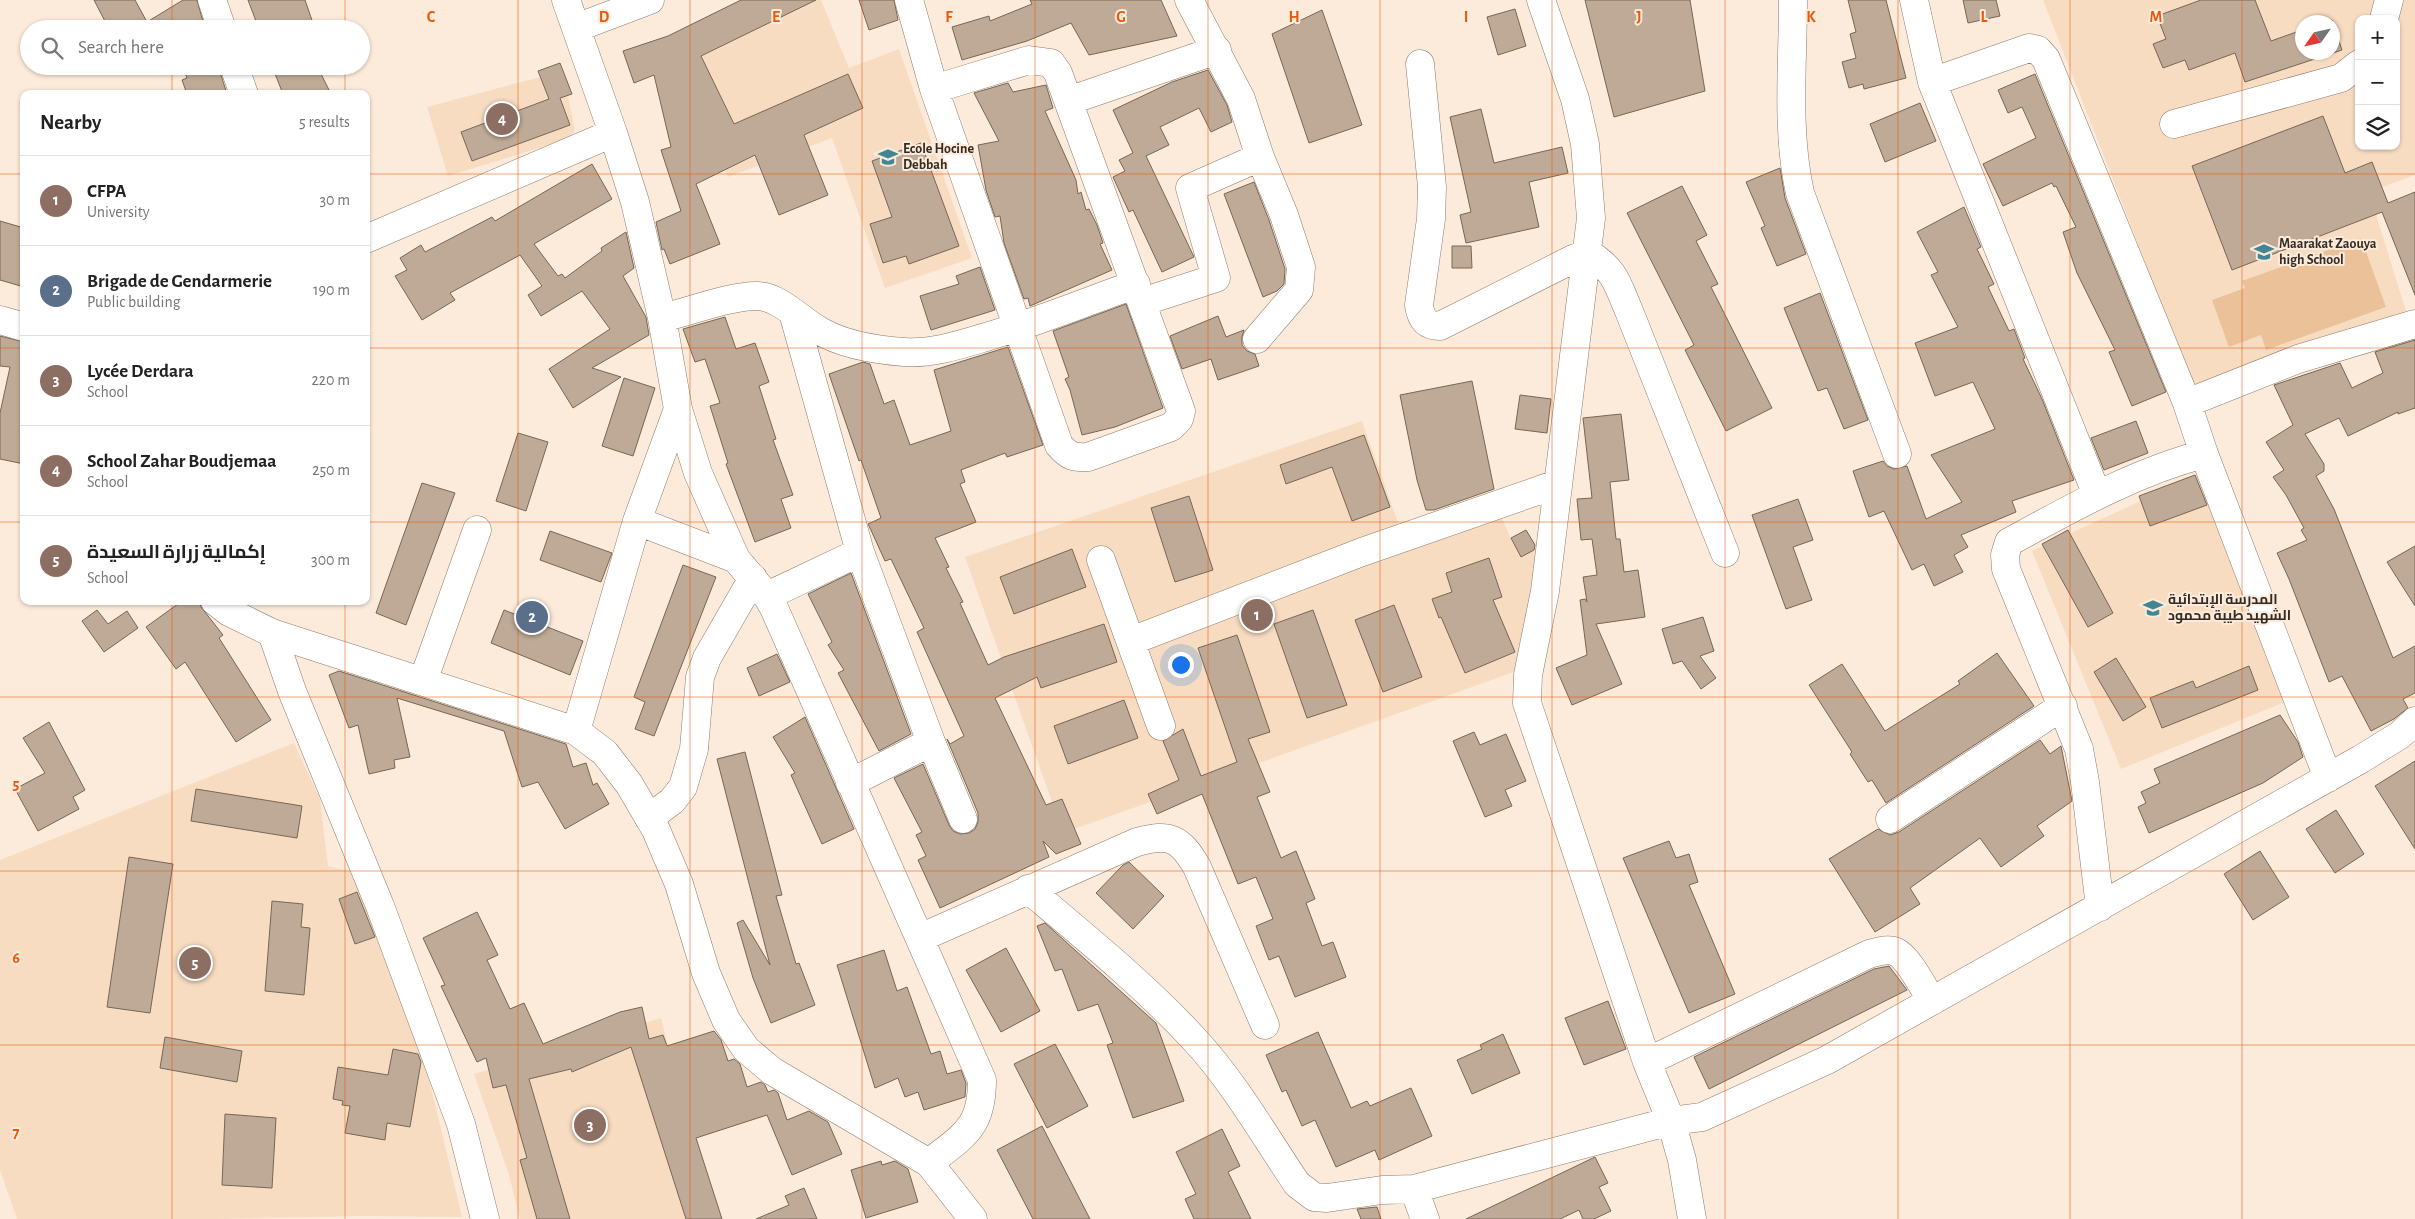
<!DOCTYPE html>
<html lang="en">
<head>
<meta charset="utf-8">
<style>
  body { margin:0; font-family:"Alegreya Sans",Cairo,sans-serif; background:#f6f6f6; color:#222 }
  .controls { position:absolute; right:15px; top:15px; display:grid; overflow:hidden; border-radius:10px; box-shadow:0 1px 4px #0004 }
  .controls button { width:45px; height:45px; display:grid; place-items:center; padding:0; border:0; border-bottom:1px solid #e0e0e0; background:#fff; color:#222; font:25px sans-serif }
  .compass { position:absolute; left:2295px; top:15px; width:45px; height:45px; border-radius:50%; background:#fff; box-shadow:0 1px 4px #0004; rotate:236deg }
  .you { position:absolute; left:1180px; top:664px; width:18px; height:18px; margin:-12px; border:4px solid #fff; border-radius:50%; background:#1a73e8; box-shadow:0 0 0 8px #1a73e833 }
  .badge { display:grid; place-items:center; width:32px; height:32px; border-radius:50%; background:#1a73e8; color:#fff; font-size:16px; font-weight:700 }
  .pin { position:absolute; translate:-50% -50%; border:2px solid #fff; box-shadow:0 1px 5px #0006 }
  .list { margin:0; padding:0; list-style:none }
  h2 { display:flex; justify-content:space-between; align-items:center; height:65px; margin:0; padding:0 20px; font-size:21px }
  h2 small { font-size:16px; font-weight:400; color:#767676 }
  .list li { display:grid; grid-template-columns:32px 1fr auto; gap:15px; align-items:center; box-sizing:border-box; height:90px; padding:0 20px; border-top:1px solid #e0e0e0 }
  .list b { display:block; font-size:19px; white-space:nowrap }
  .list p { margin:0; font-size:16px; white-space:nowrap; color:#767676 }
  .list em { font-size:16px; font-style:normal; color:#767676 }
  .icon { flex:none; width:28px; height:28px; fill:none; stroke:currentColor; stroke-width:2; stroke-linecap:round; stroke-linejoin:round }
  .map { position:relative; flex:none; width:2415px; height:1219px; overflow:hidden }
  .search { position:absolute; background:#fff; box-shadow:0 1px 4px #0004; left:20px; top:20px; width:350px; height:55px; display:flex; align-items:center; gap:12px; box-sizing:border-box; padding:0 18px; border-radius:28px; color:#767676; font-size:19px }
  .panel { position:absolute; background:#fff; box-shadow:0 1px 4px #0004; left:20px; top:90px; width:350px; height:515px; border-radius:10px }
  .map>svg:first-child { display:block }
  .built { fill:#f7dcc2; fill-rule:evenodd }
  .green { fill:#ebc199 }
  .building { fill:#beaa97; stroke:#786654 }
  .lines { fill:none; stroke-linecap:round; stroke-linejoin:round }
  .minor-casing { stroke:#8e7b69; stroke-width:29 }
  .major-casing { stroke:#8e7b69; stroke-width:29 }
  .minor { stroke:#fff; stroke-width:28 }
  .major { stroke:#fff; stroke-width:28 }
  .grid { fill:none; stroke:#e8590c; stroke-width:1; stroke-opacity:0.55 }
  .labels { text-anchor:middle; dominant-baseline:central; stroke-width:4; stroke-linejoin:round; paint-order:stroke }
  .poi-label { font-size:14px; font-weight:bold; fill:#342c24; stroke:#fcebdb; text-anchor:start }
  .grid-label { font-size:16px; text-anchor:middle; font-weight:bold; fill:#e8590c; stroke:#fcebdb; stroke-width:4; stroke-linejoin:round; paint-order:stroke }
</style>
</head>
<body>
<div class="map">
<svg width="2415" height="1219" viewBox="0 0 2415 1219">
  <rect width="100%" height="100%" fill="#fcebdb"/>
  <path class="built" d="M767 0H821L849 68 899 49 972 258 885 288 832 138 728 177 677 37Z
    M2043 0H2415V175L2369 192 2406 311 2193 385ZM2359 19H2396V146H2359ZM2302 22H2332V52H2302Z
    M563 71 575 131 568 139 448 176 427 107Z
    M1362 421 1402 534 1496 505 1513 543 1529 541 1542 557 1514 672 1063 833 965 557Z
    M2197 475 2290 700 2121 769 2032 551Z
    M294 743 320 799 328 866 357 873 423 1054 462 1217 362 1216 216 1219H17L0 1170V860Z
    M661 1018 712 1219H520L509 1175 474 1074Z"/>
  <path class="green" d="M2361 238 2386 307 2266 350 2261 335 2229 347 2212 300 2245 288 2242 281Z"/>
  <path class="building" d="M94 0H135L147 22 183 0H197L205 29H109Z
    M248 0H305L315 29H259Z
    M741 0H816L701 56 734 124 848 74 863 108 804 135 828 195 779 215 755 155 696 184 720 244 670 264 664 249 662 250 656 222 681 211 661 150 671 147 654 75 634 83 623 51 668 36Z
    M859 0H894L898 20 869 30Z
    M1030 0H1161L1177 36 1089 55 1071 23 1027 41 962 60 952 27 989 16 990 21 1032 4Z
    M1585 0H1690L1705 91 1614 117Z
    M1848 0H1886L1906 78 1864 89 1863 84 1849 88 1842 62 1856 58 1850 34 1856 32Z
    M1963 0H1996L2000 16 1968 23Z
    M2201 0H2255L2271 41 2302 30V52H2332V22H2325L2332 20 2342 50 2245 82 2235 53 2189 70 2185 60 2163 68 2153 44 2166 39 2157 16Z
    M1515 9 1526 46 1498 55 1487 17Z
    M1322 10 1362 125 1309 143 1272 34Z
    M560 63 572 94 560 98 570 125 472 161 461 132 549 99 538 71Z
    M182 66H218L227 94H187L182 80 187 78Z
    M272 66H317L331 94H283Z
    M1208 70 1227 105 1232 122 1211 132 1199 108 1160 127 1169 145 1146 156 1194 257 1162 272 1133 210 1129 212 1113 177 1125 171 1119 160 1133 153 1113 110 1172 82Z
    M2035 74 2166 392 2132 406 2109 352 2115 350 2077 273 2063 232 2076 227 2056 186 2054 187 2052 183 2003 206 1983 164 2036 138 2022 107 2008 113 1998 90Z
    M1008 83 1013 92 1046 85 1053 108 1045 111 1076 180 1078 194 1081 192 1086 210 1089 209 1097 225 1103 243 1100 244 1112 270 1030 306 1028 298 1024 299 1004 243 1000 216 995 217 986 190 978 145 999 141 974 93Z
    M1920 103 1936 141 1885 162 1870 124Z
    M1481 109 1494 163 1562 147 1568 173 1529 182 1539 227 1466 243 1460 215 1471 212 1450 117Z
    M2323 116 2345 173 2372 162 2388 203 2415 192V295L2382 212 2232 270 2192 166Z
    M921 143 959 246 909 264 906 256 883 263 870 224 892 217 872 161Z
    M592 164 612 199 534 244 558 276 562 274 565 278 602 251 601 248 626 232 634 268 623 276 646 317 649 335 592 368 621 377 573 408 549 369 610 329 582 291 541 316 528 295 542 286 520 255 450 293 455 300 422 320 395 276 407 270 400 258 421 245 425 252 492 217 495 221Z
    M1780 168 1785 198 1806 254 1777 266 1761 228 1765 226 1746 182Z
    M1254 182 1269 220 1285 269 1284 284 1277 291 1263 297 1224 194Z
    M1682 186 1707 235 1696 241 1718 284 1711 287 1772 408 1726 431 1685 350 1694 345 1627 213Z
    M1964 207 1981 247 1977 249 1994 284 1988 287 2009 331 2014 329 2025 358 2023 359 2042 399 2074 480 2012 501 2016 512 1961 535 1968 547 1954 555 1963 572 1934 586 1924 564 1912 570 1884 511 1869 517 1853 471 1883 461 1887 466 1894 469 1907 466 1926 519 1962 502 1931 455 1995 429 1973 382 1935 396 1915 343 1958 327 1931 275 1938 272 1917 232Z
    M0 221 24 228V287L0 280Z
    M1452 246H1471L1472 268H1452Z
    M980 267 995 310 931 330 920 296 959 284 956 276Z
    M1820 293 1868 420 1844 429 1827 388 1818 391 1784 308Z
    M1126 304 1163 408 1115 427 1082 435 1070 390 1065 379 1069 377 1053 331Z
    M1218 316 1226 337 1244 330 1242 337V345L1247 351 1255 354 1259 366 1218 380 1211 359 1182 369 1170 336Z
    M725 317 736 349 755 343 769 382 759 386 776 439 773 440 793 495 781 499 791 528 755 542 726 464 728 463 710 406 720 403 705 359 695 362 683 329Z
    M0 336 24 342V464L0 459V413L10 367 0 366Z
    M2415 340V408L2398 414V412L2348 436 2339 418 2305 434 2324 464V471L2316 476 2334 509 2393 658 2415 646V693L2403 699 2408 708 2394 719 2371 731 2342 676 2329 682 2289 579 2277 553 2307 540 2301 530 2304 528 2286 495 2273 477 2284 470 2266 442 2293 425 2274 385 2340 363 2352 388 2383 373 2375 352Z
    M1008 347 1043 445 1007 457 1005 453 961 470 965 482 960 484 976 522 935 538 949 567 946 568 963 602 960 603 988 665 1004 657 1104 624 1117 662 1041 688 1037 677 995 698 1046 805 1062 799 1081 844 1056 854 1043 841 1049 857 940 908 918 860 926 856 916 835 922 832 894 778 923 764 949 825 953 831 960 834 969 833 975 829 978 822V813L947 739 950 744 964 736 917 632 924 628 891 559 885 561 870 528 868 524 881 518 861 460 859 461 829 374 863 362 870 364 884 404 894 400 910 445 951 431 934 370Z
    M624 378 655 388 633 456 602 446Z
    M1472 381 1494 489 1434 510H1426L1417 480 1400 395Z
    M1520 395 1551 399 1547 433 1515 429Z
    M1621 414 1629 480 1610 482 1616 539H1620L1624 572 1638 570 1645 617 1596 624 1622 684 1572 705 1556 668 1587 655 1580 600 1585 599 1587 602 1583 577 1597 575 1592 539 1581 540 1577 499 1592 498 1583 418Z
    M2136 421 2148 453 2104 470 2091 438Z
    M518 433 548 442 526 511 496 501Z
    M1364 435 1390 507 1352 521 1332 467 1286 484 1280 465Z
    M2195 475 2207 505 2150 526 2139 496Z
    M422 483 455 493 406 625 376 613Z
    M1189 496 1213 570 1175 582 1151 508Z
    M1798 499 1813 540 1793 547 1812 600 1786 609 1752 515Z
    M1526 530 1535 545 1534 550 1521 557 1511 538Z
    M2068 530 2113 613 2088 627 2042 544Z
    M550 531 612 553 601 582 540 560Z
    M2415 546V606L2387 562Z
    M1072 549 1086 587 1014 614 1000 577Z
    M1489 558 1502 597 1493 600 1515 652 1465 673 1441 617 1439 618 1432 599 1452 592 1446 573Z
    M683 565 716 577 654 736 635 729 645 702 634 697Z
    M851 573 911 734 879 751 838 673 844 670 828 645 832 642 808 594Z
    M182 601H199L201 607 223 635 219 638 271 720 236 742 185 662 176 669 146 627Z
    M1394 605 1422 677 1383 692 1355 620Z
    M97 610 108 624 127 611 138 628 104 652 82 621Z
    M504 610 583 641 570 675 491 643Z
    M1313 610 1347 705 1307 718 1274 624Z
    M1703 617 1714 651 1700 656 1716 678 1701 689 1682 661 1673 664 1662 629Z
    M1237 635 1270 732 1248 739 1270 792 1257 797 1281 858 1296 851 1315 899 1306 903 1322 946 1333 942 1346 977 1295 997 1279 956 1269 960 1256 926 1273 919 1256 877 1238 884 1202 794 1157 814 1148 794 1179 780 1163 741 1183 729 1201 776 1237 762 1198 648Z
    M1997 653 2034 706 1886 803 1872 780 1868 782 1850 754 1852 752 1809 685 1842 664 1885 731 1960 684 1958 681Z
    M777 654 790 682 759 696 747 668Z
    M2116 658 2146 707 2123 721 2094 672Z
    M2249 666 2258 690 2162 728 2150 698 2193 681 2196 688Z
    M339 671 566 744 573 767 586 763 593 785 597 783 609 804 565 829 538 782 522 787 504 731 397 698 410 757 394 760 395 768 369 774 358 725 349 728 329 675Z
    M1124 700 1138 738 1068 764 1054 726Z
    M2280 715 2298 742 2303 757 2263 783 2149 833 2138 807 2146 803 2141 792 2160 783 2154 769Z
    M805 717 854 829 822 844 791 775 795 773 773 737Z
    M49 722 85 790 73 797 79 809 38 831 15 789 45 773 23 738Z
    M1474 732 1480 745 1506 734 1526 781 1505 790 1512 806 1485 817 1453 741Z
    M2040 740 2050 754 2061 746 2072 801 2037 826 2044 836 2001 867 1980 838 1910 888 1920 904 1875 932 1829 859 1878 829 1890 835 1899 832Z
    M745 752 782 895 776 896 796 964 799 963 815 1005 771 1023 753 978 737 923 743 920 770 965 717 759Z
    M2415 761V849L2375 786Z
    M196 789 302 806 297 838 191 821Z
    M2336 810 2364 854 2335 873 2306 829Z
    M1669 841 1676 858 1689 854 1698 882 1689 885 1735 994 1689 1013 1623 858Z
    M2260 851 2289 897 2253 920 2224 874Z
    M129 857 173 864 150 1013 107 1007Z
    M1129 862 1164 896 1133 929 1096 893 1123 865Z
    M357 892 375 937 355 944 339 899Z
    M272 901 303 904 301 927 310 928 304 995 265 991Z
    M477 912 498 955 487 960 510 1009 524 1003 543 1044 620 1012 642 1007 649 1039 663 1035 667 1046 714 1031 721 1040 728 1061 734 1059 740 1064 747 1087 761 1082 765 1085 768 1092 774 1090 778 1093 787 1120 809 1111 828 1122 842 1154 792 1175 767 1115 696 1138 722 1219H686L631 1047 572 1072 571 1069 529 1079 570 1219H537L520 1160 527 1158 506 1085 493 1088 486 1058 477 1062 441 986 445 985 423 938Z
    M1045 923 1156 1023 1184 1101 1133 1118 1107 1045 1113 1043 1098 1004 1078 1011 1062 969 1055 971 1037 926Z
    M1006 948 1040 1011 1001 1032 966 970Z
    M884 950 897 991 907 987 931 1054 940 1051 947 1074 961 1070 966 1083 965 1097 924 1110 918 1092 905 1097 898 1078 875 1088 837 965Z
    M1889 966 1907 990 1709 1089 1694 1057 1874 969Z
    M1608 1001 1626 1049 1584 1065 1565 1018Z
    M1318 1032 1351 1108 1367 1101 1370 1106 1411 1088 1432 1136 1379 1160 1375 1150 1336 1167 1315 1120 1302 1126 1286 1090 1282 1092 1266 1055Z
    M1503 1034 1520 1073 1472 1094 1457 1060 1482 1049 1480 1045Z
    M165 1037 242 1051 237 1082 160 1068Z
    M1055 1044 1088 1106 1047 1128 1014 1064Z
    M393 1049 418 1054 421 1062 410 1127 387 1123 385 1140 345 1133 350 1106 342 1105 343 1101 333 1099 338 1067 388 1075Z
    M225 1114 276 1118 272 1188 222 1185Z
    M1042 1126 1090 1219H1033L997 1150Z
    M1222 1129 1240 1166 1228 1172 1251 1219H1194L1185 1199 1196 1194 1176 1152Z
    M1595 1157 1608 1183 1599 1187 1611 1211 1594 1219H1583L1579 1210 1560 1219H1466Z
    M881 1161 882 1165 895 1161 908 1169 918 1202 866 1218 851 1170Z
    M804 1188 817 1219H756L789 1205 785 1196Z
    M1377 1207 1381 1219H1361L1357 1209Z"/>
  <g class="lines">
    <defs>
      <path id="minor" d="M566 0 613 133 635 202 662 318 678 409 698 473 736 559 767 596 774 608 982 1080C982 1128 964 1135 929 1163
        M909 0 934 89 1059 445C1068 456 1074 458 1088 457L1171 427 1179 419 1181 411 1058 73 1051 63 1029 60 934 89
        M1189 0 1241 99 1260 157 1284 215 1301 267 1299 290 1257 339
        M1541 0 1575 99 1585 144 1591 218 1545 591 1528 675 1527 703 1647 1062 1671 1121 1682 1160 1692 1219
        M1793 0C1793 64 1786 130 1800 193L1897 454
        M1914 0 1932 82 2097 495
        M2384 19 2389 0
        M576 28 650 0
        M1420 64 1432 187 1431 219 1419 305C1421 319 1426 326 1440 326L1573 259 1588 253C1615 270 1617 283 1629 311L1725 553
        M1932 82 2029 48 2038 50 2046 59 2187 403 2204 454
        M1068 101 1217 50
        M2174 124 2341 78 2359 64
        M366 239 613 133
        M1142 302 1216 278 1190 188 1260 157
        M794 316 860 552 931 742 963 819
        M662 318C688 312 733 295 758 296 780 297 800 320 820 331 844 345 877 350 904 352 932 354 959 345 986 337 1037 322 1086 302 1136 284
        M0 320 24 327
        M2187 403 2298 359 2415 324
        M637 521 736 559
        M1101 560 1161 726
        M767 596 860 552
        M272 633 292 691 380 906 461 1124 485 1219
        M1131 641 1362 552 1557 484
        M423 681 477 530
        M576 731 637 521 678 409
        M850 783 931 742
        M649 818 672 801 683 787 694 749 700 677 707 658 753 578
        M1890 819 2063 706
        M1028 889C1085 937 1143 984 1194 1039 1234 1082 1264 1135 1297 1184L1314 1197 1327 1198 1382 1190 1414 1189 1671 1121 1702 1117 1827 1060 2361 759 2400 735 2415 721
        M2100 907 2085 782 2079 749 2006 569 2005 555 2009 542C2072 508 2135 472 2204 454L2328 778
        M920 938 1137 842C1170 833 1180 838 1197 867L1265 1025
        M1647 1062 1869 954C1877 952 1888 948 1896 952 1909 958 1924 989 1932 1001
        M1414 1189 1425 1219"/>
      <path id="major" d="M212 0 222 29
        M234 66 244 94
        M215 601 229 612 272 633 576 731 605 753 629 784 656 830 679 884 706 973 726 1020 746 1049 772 1071 929 1163 973 1219"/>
    </defs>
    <use href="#minor" class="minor-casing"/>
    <use href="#major" class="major-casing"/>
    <use href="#minor" class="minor"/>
    <use href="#major" class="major"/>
  </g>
  <path class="grid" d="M172 0V29M345 0V29M518 0V1219M690 0V1219M862 0V1219M1035 0V1219M1208 0V1219M1380 0V1219M1552 0V1219M1725 0V1219M1898 0V1219M2070 0V1219M2242 0V1219M172 66V94M345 66V94M0 174H24M366 174H2415M0 348H24M366 348H2415M0 522H24M366 522H2415M172 601V1219M345 601V1219M0 697H2415M0 871H2415M0 1045H2415"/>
  <defs>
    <symbol id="school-bare" viewBox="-9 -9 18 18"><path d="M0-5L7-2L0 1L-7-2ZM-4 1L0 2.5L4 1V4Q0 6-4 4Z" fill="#428595" stroke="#fcebdb" stroke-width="2.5" paint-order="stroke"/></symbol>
  </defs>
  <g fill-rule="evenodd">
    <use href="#school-bare" x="874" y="143" width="28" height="28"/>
    <use href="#school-bare" x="2250" y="238" width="28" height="28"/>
    <use href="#school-bare" x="2139" y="594" width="28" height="28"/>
  </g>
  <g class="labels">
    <g class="poi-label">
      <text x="903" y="149">Ecole Hocine<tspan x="903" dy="16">Debbah</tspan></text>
      <text x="2279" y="244">Maarakat Zaouya<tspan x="2279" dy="16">high School</tspan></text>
      <text x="2168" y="600">المدرسة الإبتدائية<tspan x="2168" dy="16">الشهيد طيبة محمود</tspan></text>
    </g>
  </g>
  <g class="grid-label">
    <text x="431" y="22">C</text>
    <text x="604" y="22">D</text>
    <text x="776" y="22">E</text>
    <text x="949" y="22">F</text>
    <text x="1121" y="22">G</text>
    <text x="1294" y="22">H</text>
    <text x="1466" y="22">I</text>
    <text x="1639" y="22">J</text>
    <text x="1811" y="22">K</text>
    <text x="1984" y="22">L</text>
    <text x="2156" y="22">M</text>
    <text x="16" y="789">5</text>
    <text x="16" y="963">6</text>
    <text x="16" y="1138">7</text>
  </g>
</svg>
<div class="controls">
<button>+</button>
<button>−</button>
<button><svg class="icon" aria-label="layers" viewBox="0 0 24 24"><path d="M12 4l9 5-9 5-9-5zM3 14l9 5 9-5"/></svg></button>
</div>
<svg class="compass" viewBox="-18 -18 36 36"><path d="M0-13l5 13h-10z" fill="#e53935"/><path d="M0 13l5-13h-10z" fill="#767676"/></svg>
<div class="you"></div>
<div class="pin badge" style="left:1257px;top:615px;background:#8d6e63">1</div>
<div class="pin badge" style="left:532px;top:617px;background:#5c6f8a">2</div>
<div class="pin badge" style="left:590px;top:1125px;background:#8d6e63">3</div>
<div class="pin badge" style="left:502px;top:119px;background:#8d6e63">4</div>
<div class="pin badge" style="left:195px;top:963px;background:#8d6e63">5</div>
<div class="search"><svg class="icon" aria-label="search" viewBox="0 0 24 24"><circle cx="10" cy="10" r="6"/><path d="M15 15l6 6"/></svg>Search here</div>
<section class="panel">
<h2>Nearby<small>5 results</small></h2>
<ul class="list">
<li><span class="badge" style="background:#8d6e63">1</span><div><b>CFPA</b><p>University</p></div><em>30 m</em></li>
<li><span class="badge" style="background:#5c6f8a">2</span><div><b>Brigade de Gendarmerie</b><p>Public building</p></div><em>190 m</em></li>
<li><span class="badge" style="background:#8d6e63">3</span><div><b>Lycée Derdara</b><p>School</p></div><em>220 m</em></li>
<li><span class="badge" style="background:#8d6e63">4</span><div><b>School Zahar Boudjemaa</b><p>School</p></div><em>250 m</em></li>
<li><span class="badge" style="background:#8d6e63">5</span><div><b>إكمالية زرارة السعيدة</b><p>School</p></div><em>300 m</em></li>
</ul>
</section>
</div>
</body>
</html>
